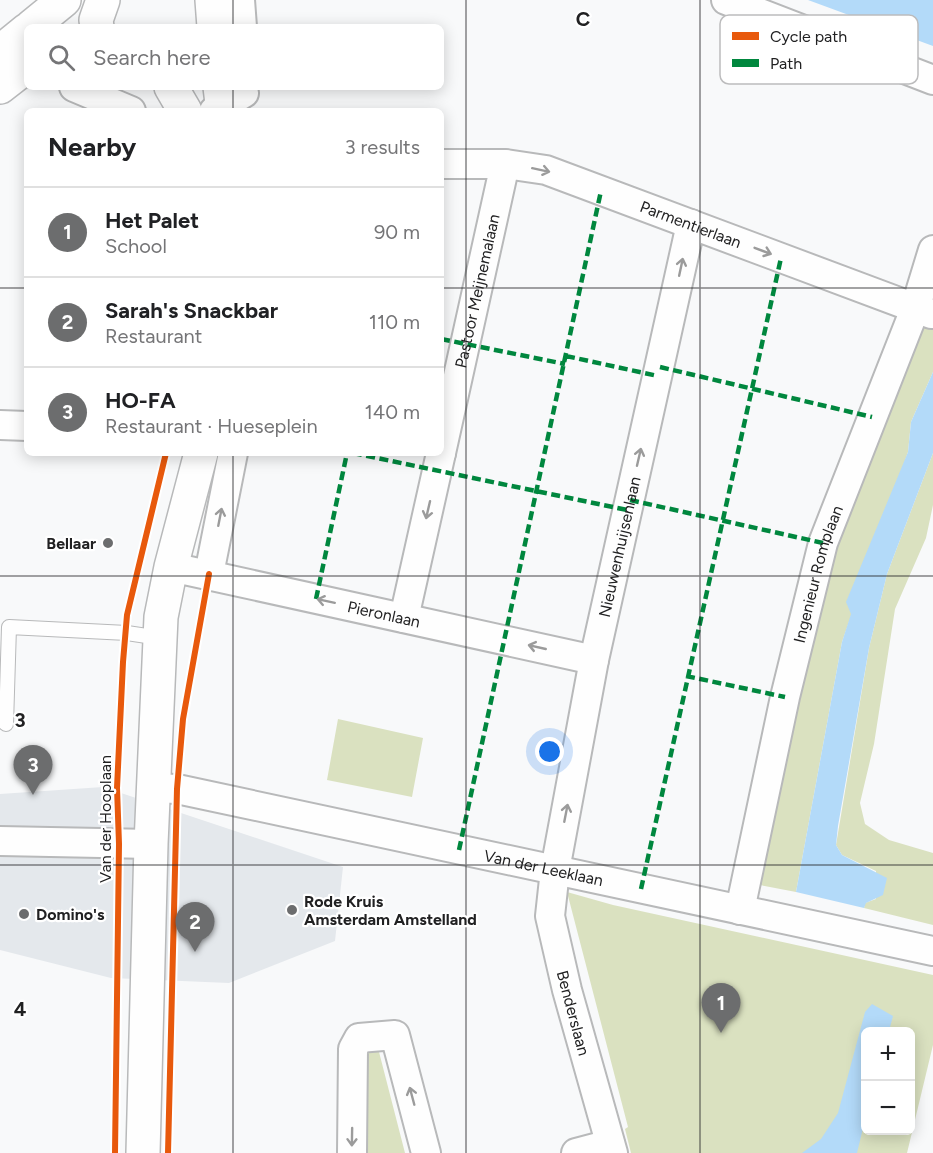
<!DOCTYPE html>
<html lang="en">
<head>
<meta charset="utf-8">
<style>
  body { margin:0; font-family:Figtree,sans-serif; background:#f2f2f2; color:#202124 }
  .controls { position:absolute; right:18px; bottom:18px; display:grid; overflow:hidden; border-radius:9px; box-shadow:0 3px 15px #0003 }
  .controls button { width:54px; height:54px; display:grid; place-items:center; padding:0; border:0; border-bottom:2px solid #e0e0e0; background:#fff; color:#202124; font:30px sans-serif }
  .you { position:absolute; left:550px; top:752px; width:21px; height:21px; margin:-15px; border:4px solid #fff; border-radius:50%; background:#1a73e8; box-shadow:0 0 0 9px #1a73e833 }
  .badge { display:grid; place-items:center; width:39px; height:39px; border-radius:50%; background:#6c6d6e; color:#fff; font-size:20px; font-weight:700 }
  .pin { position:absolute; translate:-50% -50px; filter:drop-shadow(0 2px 3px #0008) }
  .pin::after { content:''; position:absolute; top:32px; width:21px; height:18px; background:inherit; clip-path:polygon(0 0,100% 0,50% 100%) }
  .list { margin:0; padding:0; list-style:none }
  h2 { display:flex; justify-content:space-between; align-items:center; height:78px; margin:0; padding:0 24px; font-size:26px }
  h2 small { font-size:20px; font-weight:400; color:#757577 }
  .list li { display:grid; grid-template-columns:39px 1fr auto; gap:18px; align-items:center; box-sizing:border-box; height:90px; padding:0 24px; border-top:2px solid #e0e0e0 }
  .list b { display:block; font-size:22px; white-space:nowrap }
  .list p { margin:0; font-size:20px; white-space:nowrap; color:#757577 }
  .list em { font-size:20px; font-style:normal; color:#757577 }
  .icon { flex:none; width:33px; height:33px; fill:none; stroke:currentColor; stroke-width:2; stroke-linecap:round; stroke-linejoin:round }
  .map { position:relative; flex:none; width:933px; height:1153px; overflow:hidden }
  .search { position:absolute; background:#fff; box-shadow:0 3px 15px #0003; left:24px; top:24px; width:420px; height:66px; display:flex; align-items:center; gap:15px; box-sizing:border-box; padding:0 21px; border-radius:9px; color:#757577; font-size:22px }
  .panel { position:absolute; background:#fff; box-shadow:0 3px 15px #0003; left:24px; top:108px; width:420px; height:348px; border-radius:9px }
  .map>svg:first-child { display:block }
  .built { fill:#e4e8ec }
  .green { fill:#dae1c0; fill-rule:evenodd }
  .water { fill:#b3daf9 }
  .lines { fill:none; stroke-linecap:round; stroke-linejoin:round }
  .lane-casing { stroke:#b8b9ba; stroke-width:16 }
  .street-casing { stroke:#b8b9ba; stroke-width:32 }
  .secondary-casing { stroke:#b8b9ba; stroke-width:36 }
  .lane { stroke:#fefefe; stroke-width:14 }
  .street { stroke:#fefefe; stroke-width:28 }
  .secondary { stroke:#fefefe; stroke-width:33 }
  .quiet { stroke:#00873e; stroke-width:4.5; stroke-dasharray:9 4.5; stroke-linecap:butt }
  .cycleway-casing { stroke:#fff; stroke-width:10 }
  .cycleway { stroke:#e8590c; stroke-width:6 }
  .oneway { stroke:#9b9b9b }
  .grid { fill:none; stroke:#212122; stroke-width:1.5; stroke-opacity:0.55 }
  .poi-dot { fill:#6c6d6e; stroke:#fff; stroke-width:2 }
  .labels { text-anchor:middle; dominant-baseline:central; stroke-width:4.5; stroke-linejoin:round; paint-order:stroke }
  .street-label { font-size:16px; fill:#212122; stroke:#fff }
  .poi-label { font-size:16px; font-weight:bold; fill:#212122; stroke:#fff; text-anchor:start }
  .key { fill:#fff; stroke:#bcbcbd; stroke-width:1.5 }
  .key-label { font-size:16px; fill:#212122 }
  .grid-label { font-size:20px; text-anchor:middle; font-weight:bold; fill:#212122; stroke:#fff; stroke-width:4.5; stroke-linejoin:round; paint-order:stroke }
</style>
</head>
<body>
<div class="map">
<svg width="933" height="1153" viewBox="0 0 933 1153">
  <rect width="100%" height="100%" fill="#f8f9fa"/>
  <path class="built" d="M103 787 343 867 335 941 229 983 111 978 0 950V794Z"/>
  <path class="green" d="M930 326 933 327V372L911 422 908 452 842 642 796 892 760 885 811 616 916 329Z
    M933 453V505L926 538 895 609 874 744 860 803 865 824 889 840 933 853V925L864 908 865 903 876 899V871L842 855 836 845 869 648 887 574Z
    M338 719 423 738 412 797 327 780Z
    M567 892 613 905 933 975V1045L907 1153H631L625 1129 628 1127ZM866 1032H910V1130H866Z
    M378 1048 405 1153H367L361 1050Z"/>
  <path class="water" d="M808 0H933V46Z
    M933 372V453L887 574 869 648 838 826 836 845 842 855 887 878 883 895 866 903 864 908 796 892 842 642 851 614 846 602 908 452 911 422Z
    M872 1004 893 1016 889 1031 866 1032 865 1120 857 1153H802L821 1139 838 1113 865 1012Z"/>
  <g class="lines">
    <defs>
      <path id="lane" d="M6 724 9 627 127 633 160 638"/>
      <g id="street">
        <path d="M240 0 242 27"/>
        <path d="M726 0 933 80"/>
        <path d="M74 87 131 111"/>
        <path d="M214 111 244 93"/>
        <path id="s1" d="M441 164H505L546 170 931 314"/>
        <path d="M0 425 27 426"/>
        <path id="s2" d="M441 453 505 164"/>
        <path id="s3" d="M171 567 594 660"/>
        <path d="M209 574 233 453"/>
        <path d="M404 618 441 453"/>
        <path id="s4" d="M153 788 177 789 933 951"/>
        <path d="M0 841 151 844"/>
        <path id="s5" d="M740 910 785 697 823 543 915 309 933 250"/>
        <path d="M352 1153 353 1049 359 1038 395 1035 426 1153"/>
        <path d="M576 1153 610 1144"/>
        <path id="s6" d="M613 1153 567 990 550 916 555 870 594 660 691 224"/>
      </g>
      <path id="secondary" d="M212 0 214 27
        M31 27 64 0
        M97 27 96 20 103 0
        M0 52 27 30
        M0 87 27 66
        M171 87 185 111
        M220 87 223 111
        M143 1153 151 844 161 617 171 567 201 453"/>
    </defs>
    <use href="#lane" class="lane-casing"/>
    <use href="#street" class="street-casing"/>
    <use href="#secondary" class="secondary-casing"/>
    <use href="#lane" class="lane"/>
    <use href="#street" class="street"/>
    <use href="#secondary" class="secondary"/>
    <path class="quiet" d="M441 339 565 364
      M566 356 658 376
      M660 367 872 417
      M353 453 627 510
      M630 500 823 543
      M316 599 347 453
      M686 676 785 697
      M459 850 601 191
      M641 889 781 258"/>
    <defs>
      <path id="cycleway" d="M115 1153 119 844 117 788 123 662 127 615 166 453
        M168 1153 177 789 183 719 209 574"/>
    </defs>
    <use href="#cycleway" class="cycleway-casing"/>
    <use href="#cycleway" class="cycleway"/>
  </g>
  <defs><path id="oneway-shaft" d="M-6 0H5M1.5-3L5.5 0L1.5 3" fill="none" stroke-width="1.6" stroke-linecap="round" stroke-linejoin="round" transform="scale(1.5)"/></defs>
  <g class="oneway">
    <use href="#oneway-shaft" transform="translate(541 170) rotate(12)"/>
    <use href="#oneway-shaft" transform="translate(763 251) rotate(21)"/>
    <use href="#oneway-shaft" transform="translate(681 267) rotate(-78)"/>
    <use href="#oneway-shaft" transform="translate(639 457) rotate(-77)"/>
    <use href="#oneway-shaft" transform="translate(428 510) rotate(103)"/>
    <use href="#oneway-shaft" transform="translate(220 517) rotate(-79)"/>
    <use href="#oneway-shaft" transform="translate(326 601) rotate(-168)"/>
    <use href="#oneway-shaft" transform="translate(537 647) rotate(-167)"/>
    <use href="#oneway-shaft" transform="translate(566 813) rotate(-79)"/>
    <use href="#oneway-shaft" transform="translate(412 1096) rotate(-105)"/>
    <use href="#oneway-shaft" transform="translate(352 1137) rotate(91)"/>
  </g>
  <path class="grid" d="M233 0V27M466 0V1153M700 0V1153M233 87V111M0 288H27M441 288H933M233 453V1153M0 576H933M0 865H933"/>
  <g class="poi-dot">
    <circle cx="108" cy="543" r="6"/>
    <circle cx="292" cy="910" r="6"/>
    <circle cx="24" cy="914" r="6"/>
  </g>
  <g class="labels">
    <g class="street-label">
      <text stroke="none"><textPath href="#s1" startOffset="260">Parmentierlaan</textPath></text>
      <text stroke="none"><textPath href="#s2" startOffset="166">Pastoor Meijnemalaan</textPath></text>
      <text stroke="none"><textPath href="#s6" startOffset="621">Nieuwenhuijsenlaan</textPath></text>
      <text stroke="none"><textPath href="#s5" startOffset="345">Ingenieur Romplaan</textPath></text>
      <text stroke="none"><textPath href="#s3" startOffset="218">Pieronlaan</textPath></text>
      <text transform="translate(105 819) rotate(-90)">Van der Hooplaan</text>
      <text stroke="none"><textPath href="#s4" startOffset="399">Van der Leeklaan</textPath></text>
      <text transform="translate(573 1013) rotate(75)">Benderslaan</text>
    </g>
    <g class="poi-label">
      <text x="96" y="543" text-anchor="end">Bellaar</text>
      <text x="304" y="901">Rode Kruis<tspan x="304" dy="18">Amsterdam Amstelland</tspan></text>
      <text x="36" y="914">Domino's</text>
    </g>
  </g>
  <rect x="720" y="15" width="198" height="69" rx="9" class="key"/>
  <rect x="732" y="32" width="27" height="8" fill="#e8590c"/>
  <rect x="732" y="59" width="27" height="8" fill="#00873e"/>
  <g class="key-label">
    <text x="770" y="42">Cycle path</text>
    <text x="770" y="69">Path</text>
  </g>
  <g class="grid-label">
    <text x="583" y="26">C</text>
    <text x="20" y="727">3</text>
    <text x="20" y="1016">4</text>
  </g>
</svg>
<div class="controls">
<button>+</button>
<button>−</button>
</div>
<div class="you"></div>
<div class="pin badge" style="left:721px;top:1033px">1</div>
<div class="pin badge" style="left:195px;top:952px">2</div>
<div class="pin badge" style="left:33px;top:795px">3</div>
<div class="search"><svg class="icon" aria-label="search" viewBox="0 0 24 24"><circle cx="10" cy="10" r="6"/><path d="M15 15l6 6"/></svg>Search here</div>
<section class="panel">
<h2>Nearby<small>3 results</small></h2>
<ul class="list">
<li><span class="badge">1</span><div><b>Het Palet</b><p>School</p></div><em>90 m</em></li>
<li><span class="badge">2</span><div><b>Sarah's Snackbar</b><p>Restaurant</p></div><em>110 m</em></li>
<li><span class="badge">3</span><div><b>HO-FA</b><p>Restaurant · Hueseplein</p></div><em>140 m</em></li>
</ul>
</section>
</div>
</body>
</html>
